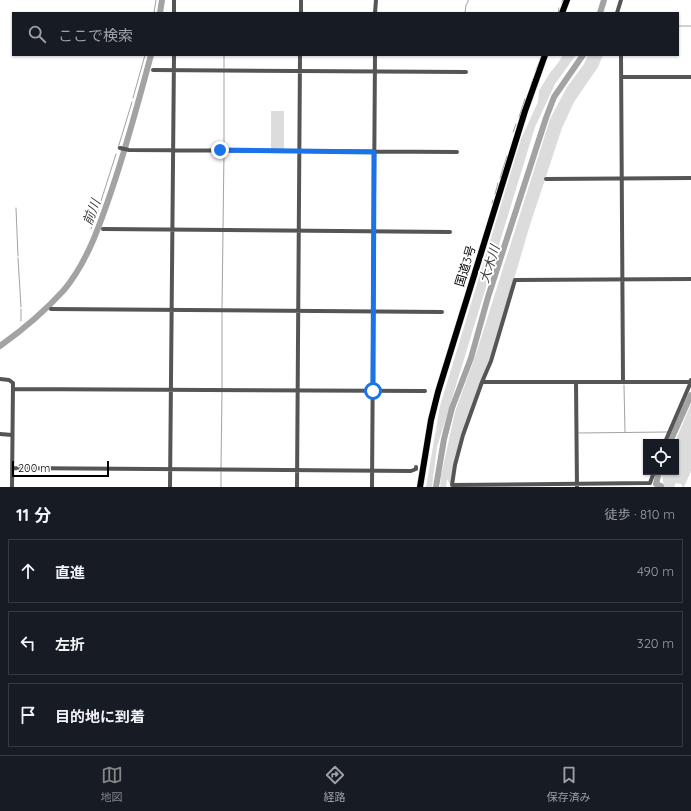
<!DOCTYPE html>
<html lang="ja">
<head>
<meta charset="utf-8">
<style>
  body { margin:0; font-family:Quicksand,"Noto Sans JP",sans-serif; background:#242831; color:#f1f3f6 }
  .controls { position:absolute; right:12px; bottom:12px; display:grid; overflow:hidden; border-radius:0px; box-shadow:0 1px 3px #0004 }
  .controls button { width:36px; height:36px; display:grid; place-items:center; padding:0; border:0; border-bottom:1px solid #363941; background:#171b24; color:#f1f3f6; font:20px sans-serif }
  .scale { position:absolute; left:12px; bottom:10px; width:97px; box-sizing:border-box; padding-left:4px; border:2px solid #000; border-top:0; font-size:11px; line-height:14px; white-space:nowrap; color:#000; -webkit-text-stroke:3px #fff; paint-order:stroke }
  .stop { position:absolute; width:12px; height:12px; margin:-9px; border:3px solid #1a73e8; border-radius:50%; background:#fff }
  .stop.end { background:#1a73e8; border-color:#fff; box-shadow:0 1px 4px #0008 }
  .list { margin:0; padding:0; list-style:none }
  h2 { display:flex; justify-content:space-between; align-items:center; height:52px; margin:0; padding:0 16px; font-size:17px }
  h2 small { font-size:13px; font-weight:400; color:#9ea1a6 }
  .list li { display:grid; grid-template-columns:26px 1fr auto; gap:12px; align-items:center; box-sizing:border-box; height:64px; margin:0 8px 8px; padding:0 8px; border:1px solid #363941; border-radius:0px }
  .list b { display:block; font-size:15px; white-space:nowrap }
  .list em { font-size:13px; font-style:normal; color:#9ea1a6 }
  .icon { flex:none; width:22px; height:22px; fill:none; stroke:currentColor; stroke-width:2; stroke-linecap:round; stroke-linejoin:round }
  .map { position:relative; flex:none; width:691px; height:487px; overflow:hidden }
  .search { position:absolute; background:#171b24; box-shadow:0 1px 3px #0004; left:12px; right:12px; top:12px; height:44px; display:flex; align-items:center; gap:10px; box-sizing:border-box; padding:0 14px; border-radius:0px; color:#9ea1a6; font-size:15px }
  .sheet { height:268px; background:#171b24 }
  nav { display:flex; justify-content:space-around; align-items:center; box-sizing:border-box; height:56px; border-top:1px solid #363941; background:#171b24; font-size:11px; color:#9ea1a6 }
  nav a { display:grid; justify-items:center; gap:2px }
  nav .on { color:#858687 }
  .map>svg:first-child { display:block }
  .green { fill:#dcdcdc }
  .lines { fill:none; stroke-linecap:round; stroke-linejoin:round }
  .stream { stroke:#a3a3a3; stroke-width:1 }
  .river { stroke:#a3a3a3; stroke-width:6 }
  .highway-casing { stroke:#dbdbdb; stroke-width:7 }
  .minor { stroke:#555; stroke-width:4 }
  .highway { stroke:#000; stroke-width:6 }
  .route { stroke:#1a73e8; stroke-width:5 }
  .labels { text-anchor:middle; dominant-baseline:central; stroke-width:4; stroke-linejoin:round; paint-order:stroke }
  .street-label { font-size:12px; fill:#000; stroke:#fff }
  .water-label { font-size:13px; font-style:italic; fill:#444; stroke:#fff }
</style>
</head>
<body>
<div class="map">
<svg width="691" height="487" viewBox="0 0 691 487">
  <rect width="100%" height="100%" fill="#fff"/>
  <path class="green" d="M563 55H576L555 84 535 127 446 418 437 447 432 487H426L440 406 521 139 538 102 539 91 549 74 558 63Z
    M588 55H603L598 67 574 102 562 128 529 228 493 351 462 435 451 486 447 479 446 487H440L441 476 455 412 476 354 550 119 567 87 584 64Z
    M271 111H284V149H271Z
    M691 404V471L684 487H683L681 484 676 483 674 487H664L662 476 663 472H676V442H675Z"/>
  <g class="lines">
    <path class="stream" d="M562 2 563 0
      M154 13 156 0
      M465 13 466 5 468 2V0
      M558 13 559 8
      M678 26H691
      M224 55V68
      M536 70 542 55
      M531 84 534 77
      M133 98 145 55
      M519 117 525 99
      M513 132 516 124
      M118 148 132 102
      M224 148V72
      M500 178 507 156
      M495 194 498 183
      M101 201 116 154
      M492 203 493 200
      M16 208 18 256
      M223 228 224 152
      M91 229 100 205
      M18 258 21 307
      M222 308 223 232
      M21 309V321
      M624 385 625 432
      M222 388V312
      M579 433 668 432
      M221 468 222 392
      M656 486V484
      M221 487V472"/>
    <path class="river" d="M160 13 162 0
      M600 13 604 0
      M0 346C24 329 44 312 64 290 88 261 100 224 112 189 127 145 139 100 151 55
      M670 442 691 395
      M659 472 656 484 661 486
      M436 487 444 439 452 408 471 358 488 297 546 118 554 97 583 55"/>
    <defs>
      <path id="highway" d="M562 13 567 0
        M420 487 431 420 438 392 525 111 545 55"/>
    </defs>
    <use href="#highway" class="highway-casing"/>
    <path class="minor" d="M174 13V0
      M301 13V0
      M375 13 376 0
      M617 13 621 0
      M621 55 623 382
      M153 70 466 72
      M621 77H691
      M120 148 129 150 457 152
      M546 179 691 178
      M103 229 450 232
      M51 309 442 312
      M0 379 9 380 13 383 12 487
      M482 382H576
      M13 389 425 391
      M0 434 12 435
      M665 442 690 384V382
      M12 468 411 471 416 469V467
      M654 472 650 483 452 485 455 465 463 435 482 382 491 361 515 280 691 279
      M170 487 174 55
      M297 487 300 55
      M372 487 375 55
      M577 487 576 382H690L691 380"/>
    <use href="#highway" class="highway"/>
  </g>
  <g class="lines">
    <path class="route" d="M220 150 374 152 373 391"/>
  </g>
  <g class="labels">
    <g class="street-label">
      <text transform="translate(465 266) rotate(-73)">国道3号</text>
    </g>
    <g class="water-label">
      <text transform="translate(91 212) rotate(-69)">前川</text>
      <text transform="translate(489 264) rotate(-73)">大木川</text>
    </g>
  </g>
</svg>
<div class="controls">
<button><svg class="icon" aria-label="locate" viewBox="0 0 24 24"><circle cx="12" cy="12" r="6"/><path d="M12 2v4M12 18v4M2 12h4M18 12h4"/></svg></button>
</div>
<div class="scale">200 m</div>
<div class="stop" style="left:373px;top:391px"></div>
<div class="stop end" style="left:220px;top:150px"></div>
<div class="search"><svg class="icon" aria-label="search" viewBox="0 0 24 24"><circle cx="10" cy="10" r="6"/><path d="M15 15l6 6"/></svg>ここで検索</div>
</div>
<section class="sheet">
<h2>11 分<small>徒歩 · 810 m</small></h2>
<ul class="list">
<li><svg class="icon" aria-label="ahead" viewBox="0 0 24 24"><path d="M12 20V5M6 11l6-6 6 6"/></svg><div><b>直進</b></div><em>490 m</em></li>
<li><svg class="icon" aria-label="left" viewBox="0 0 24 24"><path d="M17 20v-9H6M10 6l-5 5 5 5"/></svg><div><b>左折</b></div><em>320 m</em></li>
<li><svg class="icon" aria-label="arrive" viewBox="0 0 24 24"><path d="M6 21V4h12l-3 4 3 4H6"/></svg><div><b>目的地に到着</b></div></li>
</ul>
</section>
<nav>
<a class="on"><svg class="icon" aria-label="map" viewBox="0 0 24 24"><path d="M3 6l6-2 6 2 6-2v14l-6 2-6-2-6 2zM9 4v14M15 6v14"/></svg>地図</a>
<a><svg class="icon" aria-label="directions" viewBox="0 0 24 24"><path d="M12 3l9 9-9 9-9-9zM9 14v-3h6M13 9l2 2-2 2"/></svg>経路</a>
<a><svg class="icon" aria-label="saved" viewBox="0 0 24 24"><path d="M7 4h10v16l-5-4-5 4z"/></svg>保存済み</a>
</nav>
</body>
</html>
